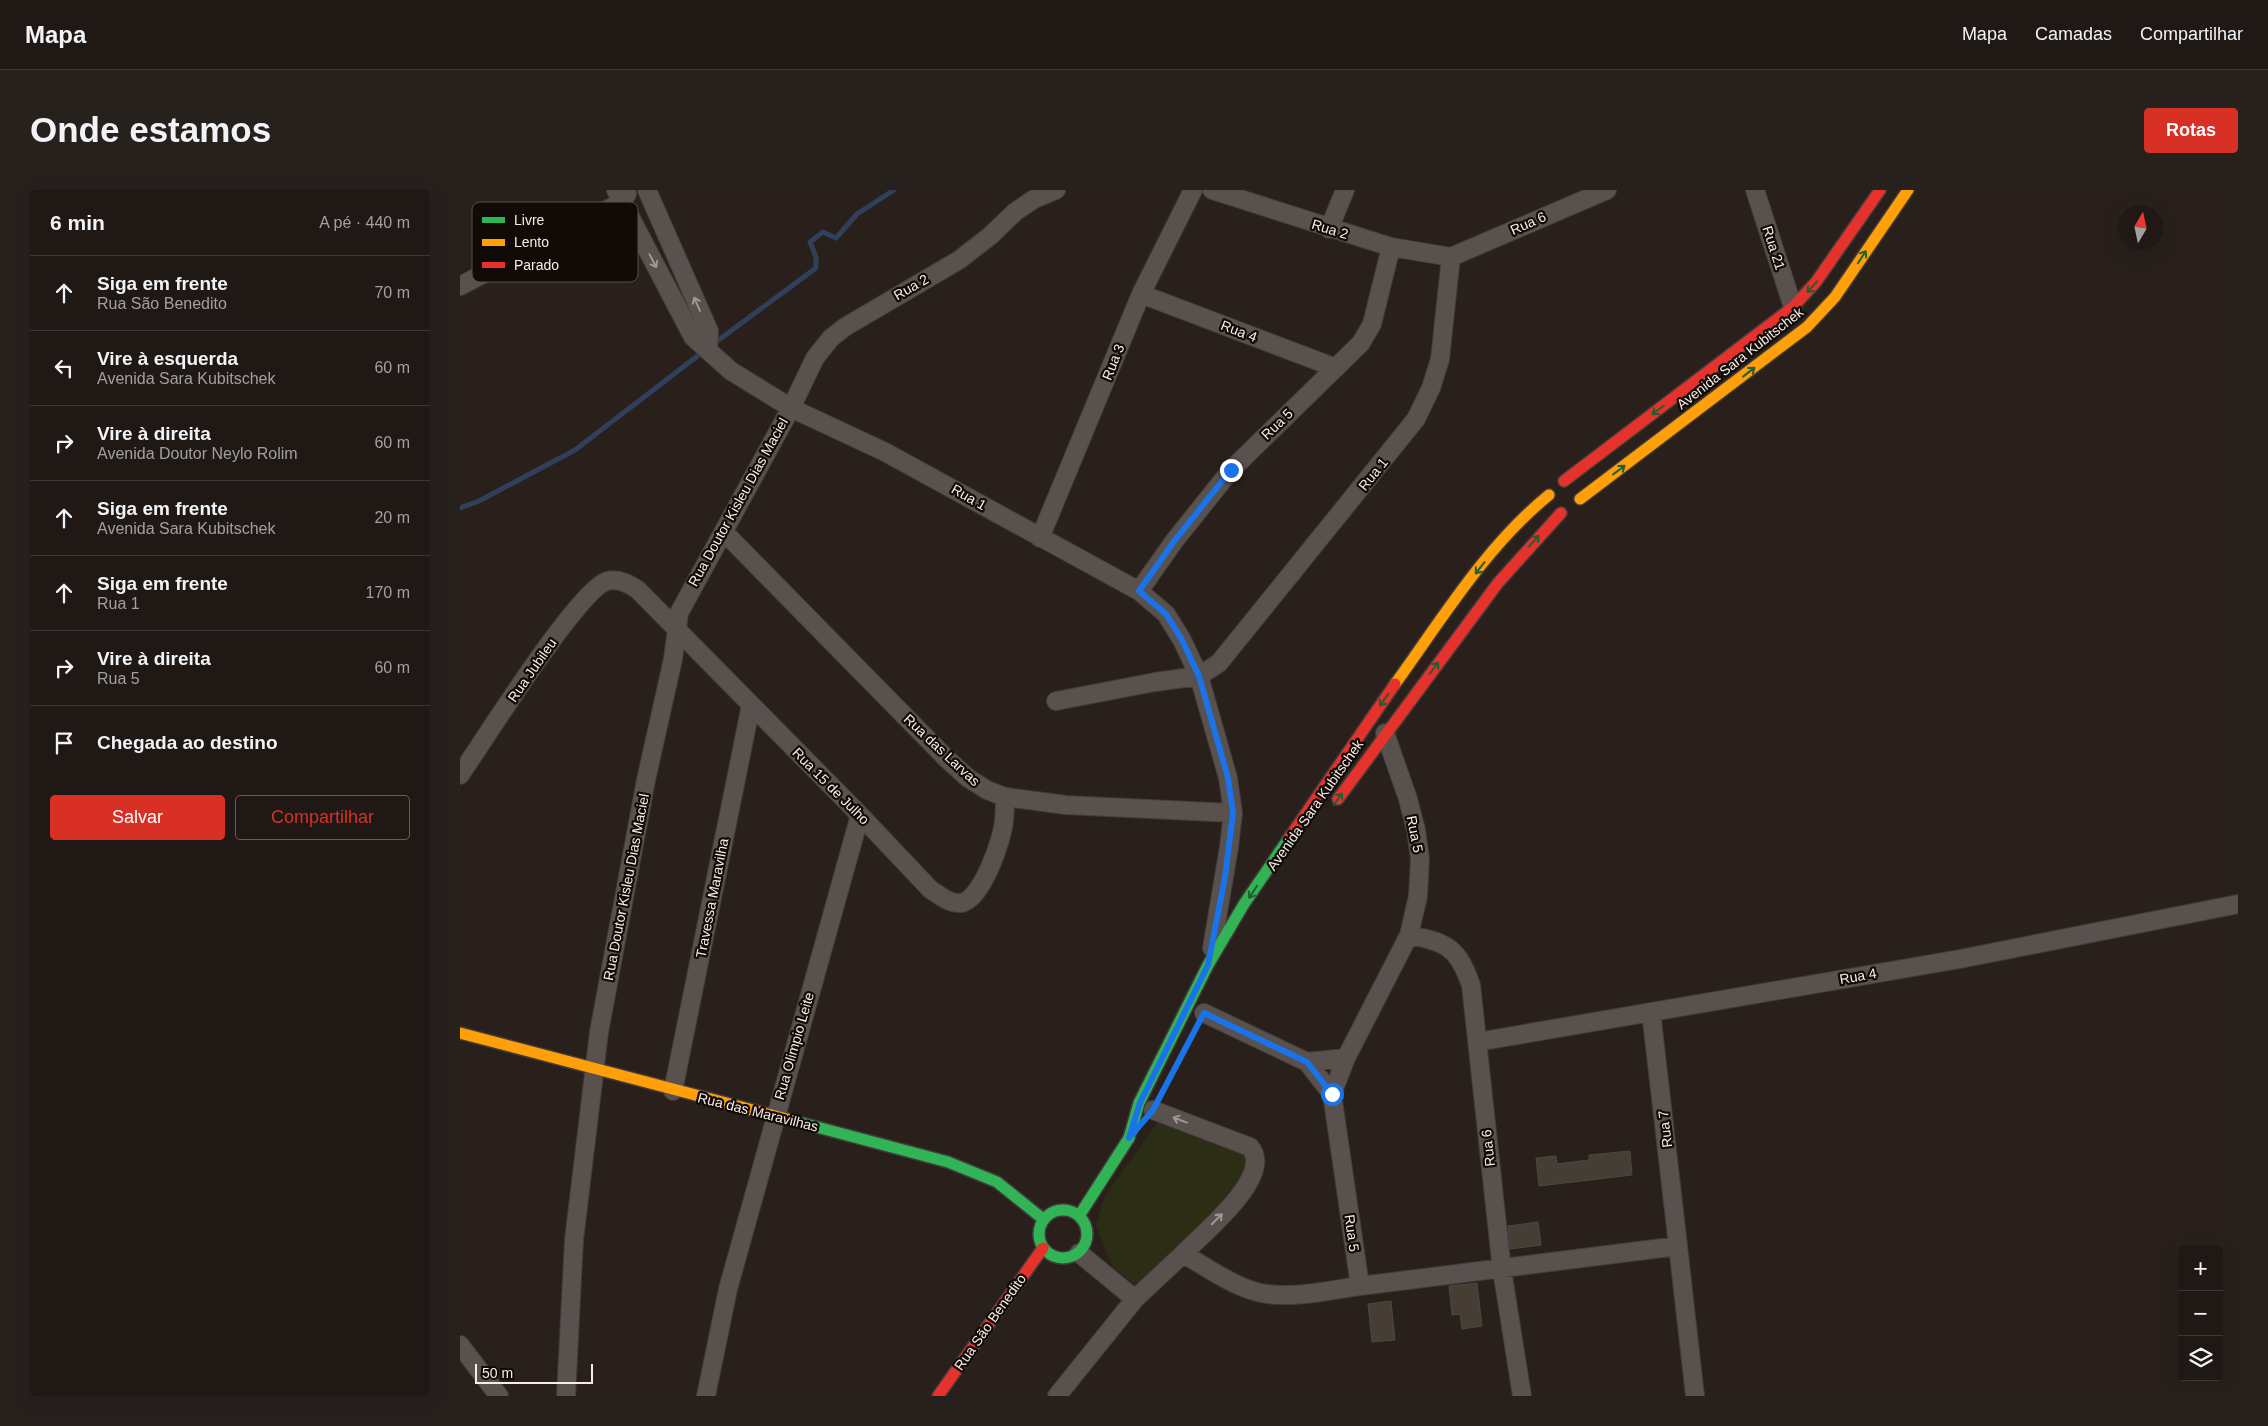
<!DOCTYPE html>
<html lang="pt">
<head>
<meta charset="utf-8">
<style>
  body { margin:0; font-family:Arial,sans-serif; background:#27211e; color:#f1f3f6 }
  .controls { position:absolute; right:15px; bottom:15px; display:grid; overflow:hidden; border-radius:5px; box-shadow:0 5px 20px #0002 }
  .controls button { width:45px; height:45px; display:grid; place-items:center; padding:0; border:0; border-bottom:1px solid #3c3734; background:#1f1815; color:#f1f3f6; font:25px sans-serif }
  .compass { position:absolute; left:1658px; top:15px; width:45px; height:45px; border-radius:50%; background:#1f1815; box-shadow:0 5px 20px #0002; rotate:9deg }
  .scale { position:absolute; left:15px; bottom:12px; width:118px; box-sizing:border-box; padding-left:5px; border:2px solid #f7ece7; border-top:0; font-size:14px; line-height:18px; white-space:nowrap; color:#f7ece7; -webkit-text-stroke:4px #110b08; paint-order:stroke }
  .stop { position:absolute; width:15px; height:15px; margin:-11px; border:4px solid #1a73e8; border-radius:50%; background:#fff }
  .stop.end { background:#1a73e8; border-color:#fff; box-shadow:0 1px 5px #0008 }
  .list { margin:0; padding:0; list-style:none }
  h2 { display:flex; justify-content:space-between; align-items:center; height:65px; margin:0; padding:0 20px; font-size:21px }
  h2 small { font-size:16px; font-weight:400; color:#a1a0a0 }
  .list li { display:grid; grid-template-columns:32px 1fr auto; gap:15px; align-items:center; box-sizing:border-box; height:75px; padding:0 20px; border-top:1px solid #3c3734 }
  .list b { display:block; font-size:19px; white-space:nowrap }
  .list p { margin:0; font-size:16px; white-space:nowrap; color:#a1a0a0 }
  .list em { font-size:16px; font-style:normal; color:#a1a0a0 }
  .actions { display:flex; gap:10px; padding:15px 20px }
  .actions a { flex:1; padding:11px 0; border:1px solid #d93025; border-radius:5px; text-align:center; font-size:18px; color:#d93025 }
  .actions .main { background:#d93025; color:#fff }
  .icon { flex:none; width:28px; height:28px; fill:none; stroke:currentColor; stroke-width:2; stroke-linecap:round; stroke-linejoin:round }
  .map { position:relative; flex:none; width:1778px; height:1206px; overflow:hidden; border-radius:5px }
  header { display:flex; align-items:center; gap:30px; box-sizing:border-box; height:70px; padding:0 25px; background:#1f1815; border-bottom:1px solid #3c3734 }
  header strong { font-size:24px }
  nav { display:flex; gap:28px; margin-inline-start:auto; font-size:18px }
  .intro { display:flex; align-items:center; justify-content:space-between; box-sizing:border-box; height:120px; padding:0 30px }
  h1 { margin:0; font-size:35px }
  .button { padding:12px 22px; border-radius:5px; background:#d93025; color:#fff; font-size:18px; font-weight:700 }
  main { display:flex; gap:30px; padding:0 30px }
  aside { flex:1; background:#1f1815; border-radius:5px; box-shadow:0 5px 20px #0002 }
  .map>svg:first-child { display:block }
  .green { fill:#2b2e15 }
  .lines { fill:none; stroke-linecap:round; stroke-linejoin:round }
  .stream { stroke:#30405c; stroke-width:5 }
  .building { fill:#463e35; stroke:#4d4742 }
  .street-casing { stroke:#433b38; stroke-width:20 }
  .fast-casing { stroke:#433b38; stroke-width:14 }
  .slow-casing { stroke:#433b38; stroke-width:14 }
  .jam-casing { stroke:#433b38; stroke-width:14 }
  .street { stroke:#58514d; stroke-width:18 }
  .fast { stroke:#30b455; stroke-width:11 }
  .slow { stroke:#ff9f0a; stroke-width:11 }
  .jam { stroke:#e5322d; stroke-width:11 }
  .oneway { stroke:#20602e }
  .oneway2 { stroke:#a09792 }
  .route { stroke:#1a73e8; stroke-width:6 }
  .labels { text-anchor:middle; dominant-baseline:central; stroke-width:4.5; stroke-linejoin:round; paint-order:stroke }
  .street-label { font-size:14px; fill:#f7ece7; stroke:#110b08 }
  .key { fill:#110b08; stroke:#564e4b; stroke-width:1 }
  .key-label { font-size:14px; fill:#f7ece7 }
</style>
</head>
<body>
<header>
<strong>Mapa</strong>
<nav><a>Mapa</a><a>Camadas</a><a>Compartilhar</a></nav>
</header>
<div class="intro"><h1>Onde estamos</h1><a class="button">Rotas</a></div>
<main>
<aside>
<h2>6 min<small>A pé · 440 m</small></h2>
<ul class="list">
<li><svg class="icon" aria-label="ahead" viewBox="0 0 24 24"><path d="M12 20V5M6 11l6-6 6 6"/></svg><div><b>Siga em frente</b><p>Rua São Benedito</p></div><em>70 m</em></li>
<li><svg class="icon" aria-label="left" viewBox="0 0 24 24"><path d="M17 20v-9H6M10 6l-5 5 5 5"/></svg><div><b>Vire à esquerda</b><p>Avenida Sara Kubitschek</p></div><em>60 m</em></li>
<li><svg class="icon" aria-label="right" viewBox="0 0 24 24"><path d="M7 20v-9h11M14 6l5 5-5 5"/></svg><div><b>Vire à direita</b><p>Avenida Doutor Neylo Rolim</p></div><em>60 m</em></li>
<li><svg class="icon" aria-label="ahead" viewBox="0 0 24 24"><path d="M12 20V5M6 11l6-6 6 6"/></svg><div><b>Siga em frente</b><p>Avenida Sara Kubitschek</p></div><em>20 m</em></li>
<li><svg class="icon" aria-label="ahead" viewBox="0 0 24 24"><path d="M12 20V5M6 11l6-6 6 6"/></svg><div><b>Siga em frente</b><p>Rua 1</p></div><em>170 m</em></li>
<li><svg class="icon" aria-label="right" viewBox="0 0 24 24"><path d="M7 20v-9h11M14 6l5 5-5 5"/></svg><div><b>Vire à direita</b><p>Rua 5</p></div><em>60 m</em></li>
<li><svg class="icon" aria-label="arrive" viewBox="0 0 24 24"><path d="M6 21V4h12l-3 4 3 4H6"/></svg><div><b>Chegada ao destino</b></div></li>
</ul>
<div class="actions"><a class="main">Salvar</a><a>Compartilhar</a></div>
</aside>
<div class="map">
<svg width="1778" height="1206" viewBox="0 0 1778 1206">
  <rect width="100%" height="100%" fill="#29201c"/>
  <path class="green" d="M699 930 786 963 785 992 680 1099 653 1077 636 1035 645 1006Z"/>
  <g class="lines">
    <path class="stream" d="M256 152 356 78V67L350 52 363 42 376 48 397 24 434 0
      M0 318 19 311 115 260 240 164"/>
  </g>
  <path class="building" d="M1170 961 1172 985 1079 996 1076 968 1096 966 1097 974 1129 970V965Z
    M1078 1032 1081 1055 1050 1059 1048 1036Z
    M1017 1093 1022 1136 1002 1139 1000 1124 992 1125 989 1096Z
    M931 1111 935 1150 912 1152 908 1114Z"/>
  <g class="lines">
    <defs>
      <path id="street" d="M156 0 233 147 271 181 331 218 425 262 679 401 706 424 722 450 739 486 768 588 773 623 769 657 752 758
        M187 0 249 141 248 160
        M752 0 931 57 991 67
        M1295 0 1333 117
        M869 39 885 0
        M991 67 1147 0
        M0 96 162 12 167 4
        M681 104 876 178
        M264 342 486 568 508 588 527 600 545 607 606 615 773 623
        M580 348 681 104 733 0
        M679 401 715 350 771 280 901 153 912 134 931 57
        M596 511 695 492 739 486 759 473 956 229 971 198 980 169 991 67
        M925 543 948 609 956 640 960 669 958 706 949 745 886 868 872 904 900 1096 1218 1056 1235 1206
        M0 585C23 552 118 400 147 391 159 388 169 394 178 400L400 625 470 699C479 705 489 714 501 713 522 710 543 648 544 630 545 622 545 614 545 607
        M949 745C987 752 998 758 1011 795L1042 1080 1062 1206
        M1191 822 1218 1056
        M744 823 847 872 872 904
        M1017 852 1500 769 1778 714
        M847 872 886 868
        M213 901 291 515
        M693 920 790 957C815 986 742 1044 723 1064
        M619 1063 675 1109
        M0 1155 39 1206
        M106 1206 114 1050 139 842 186 590 213 469 219 423 331 218 355 168 371 148 385 137 499 70 530 46 555 22 574 9 596 0
        M246 1206 268 1099 400 625
        M597 1206 675 1109 723 1064C749 1078 777 1100 807 1104 837 1108 870 1100 900 1096"/>
      <path id="fast" d="M338 932 488 972 537 992 583 1029
        M579 1044a24 24 0 1 1 48 0a24 24 0 1 1-48 0Z
        M619 1026 669 948 679 913 748 775 784 714 829 648"/>
      <path id="slow" d="M1120 309 1347 137 1375 107 1448 0
        M935 494C982 429 1026 356 1089 305
        M0 843 338 932"/>
      <path id="jam" d="M1104 291 1333 117 1356 92 1420 0
        M878 609 1038 393 1101 323
        M829 648 935 494
        M478 1206 583 1058"/>
    </defs>
    <use href="#street" class="street-casing"/>
    <use href="#fast" class="fast-casing"/>
    <use href="#slow" class="slow-casing"/>
    <use href="#jam" class="jam-casing"/>
    <use href="#street" class="street"/>
    <use href="#fast" class="fast"/>
    <use href="#slow" class="slow"/>
    <use href="#jam" class="jam"/>
  </g>
  <defs><path id="oneway-shaft" d="M-6 0H5M1.5-3L5.5 0L1.5 3" fill="none" stroke-width="1.6" stroke-linecap="round" stroke-linejoin="round" transform="scale(1.25)"/></defs>
  <g class="oneway">
    <use href="#oneway-shaft" transform="translate(1402 67) rotate(-57)"/>
    <use href="#oneway-shaft" transform="translate(1352 97) rotate(132)"/>
    <use href="#oneway-shaft" transform="translate(1289 182) rotate(-38)"/>
    <use href="#oneway-shaft" transform="translate(1198 220) rotate(143)"/>
    <use href="#oneway-shaft" transform="translate(1159 280) rotate(-37)"/>
    <use href="#oneway-shaft" transform="translate(1074 351) rotate(-48)"/>
    <use href="#oneway-shaft" transform="translate(1020 378) rotate(128)"/>
    <use href="#oneway-shaft" transform="translate(974 478) rotate(-53)"/>
    <use href="#oneway-shaft" transform="translate(924 510) rotate(126)"/>
    <use href="#oneway-shaft" transform="translate(878 609) rotate(-55)"/>
    <use href="#oneway-shaft" transform="translate(793 702) rotate(124)"/>
  </g>
  <g class="oneway2">
    <use href="#oneway-shaft" transform="translate(193 71) rotate(62)"/>
    <use href="#oneway-shaft" transform="translate(237 114) rotate(-114)"/>
    <use href="#oneway-shaft" transform="translate(720 930) rotate(-159)"/>
    <use href="#oneway-shaft" transform="translate(757 1029) rotate(-45)"/>
  </g>
  <g class="lines">
    <path class="route" d="M771 280 715 350 679 401 706 424 722 450 739 486 768 588 773 623 765 687 748 775 680 913 669 948 693 920 744 823 847 872 872 904"/>
  </g>
  <g class="labels">
    <g class="street-label">
      <text transform="translate(1068 33) rotate(-24)">Rua 6</text>
      <text transform="translate(870 39) rotate(17)">Rua 2</text>
      <text transform="translate(1314 58) rotate(72)">Rua 21</text>
      <text transform="translate(451 97) rotate(-30)">Rua 2</text>
      <text transform="translate(779 141) rotate(21)">Rua 4</text>
      <text transform="translate(1280 168) rotate(-38)">Avenida Sara Kubitschek</text>
      <text transform="translate(653 172) rotate(-68)">Rua 3</text>
      <text transform="translate(817 234) rotate(-44)">Rua 5</text>
      <text transform="translate(913 284) rotate(-51)">Rua 1</text>
      <text transform="translate(509 307) rotate(30)">Rua 1</text>
      <text transform="translate(278 312) rotate(-61)">Rua Doutor Kisleu Dias Maciel</text>
      <text transform="translate(72 480) rotate(-55)">Rua Jubileu</text>
      <text transform="translate(482 560) rotate(43)">Rua das Larvas</text>
      <text transform="translate(371 596) rotate(45)">Rua 15 de Julho</text>
      <text transform="translate(855 615) rotate(-55)">Avenida Sara Kubitschek</text>
      <text transform="translate(955 644) rotate(79)">Rua 5</text>
      <text transform="translate(166 697) rotate(-79)">Rua Doutor Kisleu Dias Maciel</text>
      <text transform="translate(252 708) rotate(-79)">Travessa Maravilha</text>
      <text transform="translate(1398 786) rotate(-10)">Rua 4</text>
      <text transform="translate(334 856) rotate(-74)">Rua Olimpio Leite</text>
      <text transform="translate(298 922) rotate(14)">Rua das Maravilhas</text>
      <text transform="translate(1205 939) rotate(-97)">Rua 7</text>
      <text transform="translate(1028 958) rotate(-96)">Rua 6</text>
      <text transform="translate(892 1043) rotate(82)">Rua 5</text>
      <text transform="translate(530 1132) rotate(-55)">Rua São Benedito</text>
    </g>
  </g>
  <rect x="12" y="12" width="166" height="80" rx="8" class="key"/>
  <rect x="22" y="27" width="23" height="6" fill="#30b455"/>
  <rect x="22" y="49" width="23" height="7" fill="#ff9f0a"/>
  <rect x="22" y="72" width="23" height="6" fill="#e5322d"/>
  <g class="key-label">
    <text x="54" y="35">Livre</text>
    <text x="54" y="57">Lento</text>
    <text x="54" y="80">Parado</text>
  </g>
</svg>
<div class="controls">
<button>+</button>
<button>−</button>
<button><svg class="icon" aria-label="layers" viewBox="0 0 24 24"><path d="M12 4l9 5-9 5-9-5zM3 14l9 5 9-5"/></svg></button>
</div>
<svg class="compass" viewBox="-18 -18 36 36"><path d="M0-13l5 13h-10z" fill="#e53935"/><path d="M0 13l5-13h-10z" fill="#a1a0a0"/></svg>
<div class="scale">50 m</div>
<div class="stop" style="left:872px;top:904px"></div>
<div class="stop end" style="left:771px;top:280px"></div>
</div>
</main>
</body>
</html>
